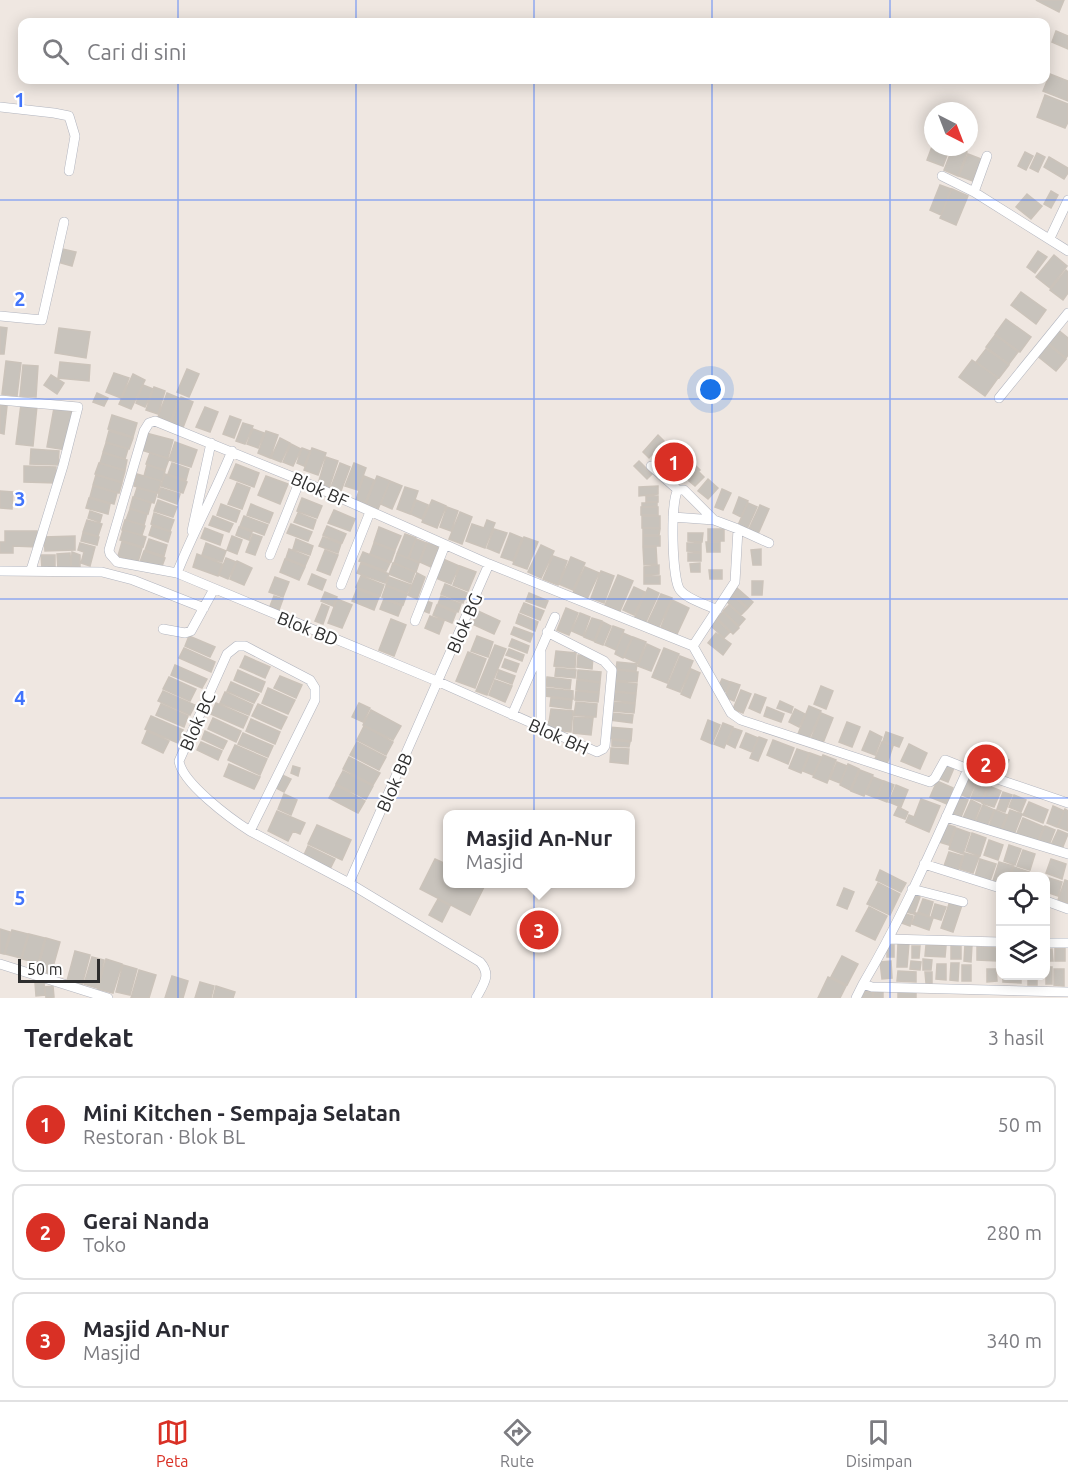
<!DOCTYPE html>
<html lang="id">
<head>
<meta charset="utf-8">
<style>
  body { margin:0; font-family:Ubuntu,sans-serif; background:#f7f7f7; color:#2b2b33 }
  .controls { position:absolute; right:18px; bottom:18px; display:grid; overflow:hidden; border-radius:12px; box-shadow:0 3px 15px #0003 }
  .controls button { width:54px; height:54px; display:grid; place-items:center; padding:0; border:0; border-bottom:2px solid #e1e1e2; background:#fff; color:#2b2b33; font:30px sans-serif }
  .compass { position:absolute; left:924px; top:102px; width:54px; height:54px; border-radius:50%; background:#fff; box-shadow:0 3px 15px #0003; rotate:138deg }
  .scale { position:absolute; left:18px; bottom:15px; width:82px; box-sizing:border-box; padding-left:6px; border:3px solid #2e2e2e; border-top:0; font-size:16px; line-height:21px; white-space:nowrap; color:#2e2e2e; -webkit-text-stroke:4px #fff; paint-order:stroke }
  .you { position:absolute; left:711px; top:390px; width:21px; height:21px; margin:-15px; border:4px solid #fff; border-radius:50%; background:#1a73e8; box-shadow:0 0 0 9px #1a73e833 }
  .badge { display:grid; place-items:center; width:39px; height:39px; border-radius:50%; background:#d93025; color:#fff; font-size:20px; font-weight:700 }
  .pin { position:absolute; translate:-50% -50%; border:3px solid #fff; box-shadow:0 2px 6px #0006 }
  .popup { position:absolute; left:443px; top:810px; width:192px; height:78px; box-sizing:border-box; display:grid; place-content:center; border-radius:12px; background:#fff; filter:drop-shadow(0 2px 4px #0005); font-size:20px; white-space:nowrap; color:#7c7c81 }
  .popup b { font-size:22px; color:#2b2b33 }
  .popup::after { content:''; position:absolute; left:50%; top:100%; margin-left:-12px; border:12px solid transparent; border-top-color:#fff }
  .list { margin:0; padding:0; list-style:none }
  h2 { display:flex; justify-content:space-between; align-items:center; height:78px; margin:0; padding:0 24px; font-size:26px }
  h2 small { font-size:20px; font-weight:400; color:#7c7c81 }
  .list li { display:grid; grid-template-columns:39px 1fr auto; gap:18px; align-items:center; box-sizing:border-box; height:96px; margin:0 12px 12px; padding:0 12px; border:2px solid #e1e1e2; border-radius:12px }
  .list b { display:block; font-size:22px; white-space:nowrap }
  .list p { margin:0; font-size:20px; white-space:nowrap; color:#7c7c81 }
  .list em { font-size:20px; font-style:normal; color:#7c7c81 }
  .icon { flex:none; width:33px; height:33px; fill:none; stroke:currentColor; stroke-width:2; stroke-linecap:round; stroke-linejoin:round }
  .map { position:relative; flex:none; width:1068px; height:998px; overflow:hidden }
  .search { position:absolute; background:#fff; box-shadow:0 3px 15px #0003; left:18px; right:18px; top:18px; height:66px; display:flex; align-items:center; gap:15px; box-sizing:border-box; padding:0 21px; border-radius:12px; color:#7c7c81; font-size:22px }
  .sheet { height:402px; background:#fff }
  nav { display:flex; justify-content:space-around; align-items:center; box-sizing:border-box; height:84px; border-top:2px solid #e1e1e2; background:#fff; font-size:16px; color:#7c7c81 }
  nav a { display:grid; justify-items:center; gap:3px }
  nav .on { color:#d93025 }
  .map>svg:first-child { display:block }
  .building { fill:#c8c3bc; stroke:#cbc3ba; stroke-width:1.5 }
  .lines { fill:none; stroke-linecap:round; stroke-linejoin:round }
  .street-casing { stroke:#b1b4be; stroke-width:10 }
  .street { stroke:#fff; stroke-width:9 }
  .grid { fill:none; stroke:#4174fc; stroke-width:1.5; stroke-opacity:0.55 }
  .labels { text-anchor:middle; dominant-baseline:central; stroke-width:4.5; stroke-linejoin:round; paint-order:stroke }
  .street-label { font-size:18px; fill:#2e2e2e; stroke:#fff }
  .grid-label { font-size:20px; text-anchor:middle; font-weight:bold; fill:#4174fc; stroke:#fff; stroke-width:4.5; stroke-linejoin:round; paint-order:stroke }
</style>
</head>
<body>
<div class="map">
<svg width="1068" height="998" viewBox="0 0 1068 998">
  <rect width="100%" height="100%" fill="#efe7e1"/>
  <path class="building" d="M1036 0H1064L1059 12Z
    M1056 31 1068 36V49L1052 42Z
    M1050 74 1068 81V101L1043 91Z
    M1045 95 1068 104V122L1065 128 1037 117Z
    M933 144V147H950L943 166 927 160Z
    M953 147 967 152 958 176 944 170Z
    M1025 152 1033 156 1026 170 1018 166Z
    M1037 153 1045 157 1038 172 1030 168Z
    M968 154 981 159 973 181 959 176Z
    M1049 157 1068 168V173L1064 179 1044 167Z
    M940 185 951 189 941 215 930 210Z
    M952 189 968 196 956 225 940 218Z
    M1051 191 1058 195 1051 208 1044 204Z
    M1027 194 1042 206 1031 219 1016 207Z
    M58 248 76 252 72 266 54 261Z
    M1038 251 1047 257 1035 273 1027 267Z
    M1054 255 1067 266 1050 288 1036 277Z
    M1066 270 1068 272V293L1063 300 1050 290Z
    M1021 292 1046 310 1036 324 1011 305Z
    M1006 319 1031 337 1020 352 995 334Z
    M0 327 7 328 4 354H0Z
    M59 328 90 332 86 358 55 353Z
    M1057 329 1068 338V355L1066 358 1047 342Z
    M995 335 1018 352 1009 364 986 347Z
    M1046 343 1066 359 1056 371 1036 355Z
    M986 349 1009 365 999 378 976 362Z
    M972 360 998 378 985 396 959 377Z
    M6 361 21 363 17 396 2 394Z
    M60 362 90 365 89 381 58 378Z
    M23 365 38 366 36 397 20 396Z
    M187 369 199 374 189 397 177 392Z
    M114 373 129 378 121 398 106 392Z
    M133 374 145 380 131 409 119 404Z
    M51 375 64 383 57 394 44 385Z
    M143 385 153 389 145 407 136 403Z
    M154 387 165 391 158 414 146 410Z
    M97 393 108 398 104 406 93 402Z
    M167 393 179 398 170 422 158 417Z
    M181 397 193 402 182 430 170 426Z
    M21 404 37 406 33 446 16 444Z
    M0 405 7 406 4 434 0 433Z
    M205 407 218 412 210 432 196 427Z
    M54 408 73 412 66 450 47 447Z
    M112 415 137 423 133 437 108 429Z
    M230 416 241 420 234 438 223 434Z
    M243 423 253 426 245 444 236 441Z
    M253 429 264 433 258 448 247 444Z
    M109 431 133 438 129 449 106 442Z
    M266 431 278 435 270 458 258 453Z
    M146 433 173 440 168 458 141 450Z
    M658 435 664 441 649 458 643 452Z
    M280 438 290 443 281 462 271 458Z
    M175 442 197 450 191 467 169 460Z
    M106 443 128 449 125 459 103 452Z
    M673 443 680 450 662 467 655 459Z
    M291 444 301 449 293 466 283 462Z
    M302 448 310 451 304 466 297 463Z
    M312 448 326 453 318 475 304 470Z
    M31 449 59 451 58 465 30 464Z
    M679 451 685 457 668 473 663 467Z
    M103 453 127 460 125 470 100 463Z
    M150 453 169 459 165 470 146 464Z
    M688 455 695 462 682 475 675 467Z
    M326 457 338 461 329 488 318 484Z
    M639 461 652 474 647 479 634 466Z
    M99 463 125 471 122 482 95 474Z
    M172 463 189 469 186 480 168 474Z
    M340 463 350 467 341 491 331 487Z
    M354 463 366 468 358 490 345 486Z
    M236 464 259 473 254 487 230 478Z
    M147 465 165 471 162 481 144 476Z
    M695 465 700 470 689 480 685 475Z
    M24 466 56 467V483L24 482Z
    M699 472 704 477 695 486 689 481Z
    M137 474 161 481 158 493 134 486Z
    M165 474 187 482 183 493 161 486Z
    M96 475 122 483 119 493 93 485Z
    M266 476 288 484 280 504 258 495Z
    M364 476 374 480 365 503 356 500Z
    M377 476 390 481 378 509 366 504Z
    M708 479 718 488 708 499 698 491Z
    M390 481 402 486 392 509 381 504Z
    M237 483 250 488 242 509 228 504Z
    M93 486 117 493 114 504 90 497Z
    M658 486V494L639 496V487Z
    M405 487 418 491 410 514 397 509Z
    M137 488 157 493 154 503 134 497Z
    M161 488 180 494 177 504 158 497Z
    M722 489 731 493 723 510 715 507Z
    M0 491 13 492 12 509 0 508Z
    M646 496H658V502H646Z
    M133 497 151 503 148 514 130 508Z
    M739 497 748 501 741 517 733 513Z
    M89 498 110 504 108 514 86 508Z
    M302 498 322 506 317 518 297 511Z
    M158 500 177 507 173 517 154 511Z
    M416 500 428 505 422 519 411 514Z
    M432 500 446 506 437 528 422 522Z
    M657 502V506L642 507V503Z
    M748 503 757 507 747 529 738 525Z
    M221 504 240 511 236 522 217 515Z
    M251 504 273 513 269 523 247 515Z
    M760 505 769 509 758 534 749 529Z
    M447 507 458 511 451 531 440 527Z
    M641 507H658V515H641Z
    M130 509 147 514 144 525 126 520Z
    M334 510 355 519 350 531 328 523Z
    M90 511 102 515 100 522 88 518Z
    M460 512 472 517 462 544 449 539Z
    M154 513 174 520 170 531 151 524Z
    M298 513 316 520 313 529 294 522Z
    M213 516 233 524 229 532 209 525Z
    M244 516 268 525 264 535 240 526Z
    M642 516H660V528H642Z
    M87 520 102 524 98 536 83 532Z
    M125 520 145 526 142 535 122 530Z
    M487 520 495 523 485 548 466 541 472 524 484 528Z
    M291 524 312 532 308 541 287 533Z
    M152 526 171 532 168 542 149 535Z
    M327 526 346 534 342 543 323 535Z
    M239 527 252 532 249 540 236 535Z
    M379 527 401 536 395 550 374 542Z
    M205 528 223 535 220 545 201 538Z
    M643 528 660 529 659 535H643Z
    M494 529 507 533 499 553 487 548Z
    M708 529H724V541H708Z
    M123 530 146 537 143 547 120 540Z
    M5 531H37V547L13 546V553H0V542H5Z
    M83 533 99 537 97 545 81 541Z
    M510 533 522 538 513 561 501 557Z
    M688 533H703L702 542 688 541Z
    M253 534 262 537 255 555 246 552Z
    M405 534 416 538 408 558 397 554Z
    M75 536V550L45 551 44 537Z
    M232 536 242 540 237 554 227 550Z
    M643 536H660V546H643Z
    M323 537 341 544 338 553 319 546Z
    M524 537 538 542 527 569 513 564Z
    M149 539 167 545 164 556 145 550Z
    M296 539 313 546 310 555 293 549Z
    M416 539 426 543 419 562 409 558Z
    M122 542 142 548 138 562 118 556Z
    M706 542H720V552H707Z
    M80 543 95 547 90 566 81 563 84 552 78 550Z
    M206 543 226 551 222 562 202 555Z
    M374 543 395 551 391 562 370 554Z
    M427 543 439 547 431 567 420 562Z
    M687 543H701V552L687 551Z
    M541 545 554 551 541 578 528 572Z
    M643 547H656L657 564 644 565Z
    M289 549 309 557 305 566 286 558Z
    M761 549V565H753L751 550Z
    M325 550 338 555 330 575 317 570Z
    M144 551 165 558 161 569 140 562Z
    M72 552 80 555V567L71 566Z
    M363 552 390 563 386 571 359 561Z
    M70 553 71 568 58 569 57 554Z
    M688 553H701V561H688Z
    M197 554 222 564 218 576 193 567Z
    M397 554 419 563 416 572 394 563Z
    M41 555H55V568L42 569Z
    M553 556 567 561 558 585 543 579Z
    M571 557 585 563 573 590 559 584Z
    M226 558 236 562 228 579 219 575Z
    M285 559 305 567 299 580 280 572Z
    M443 559 459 566 451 584 436 578Z
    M237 561 252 568 244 585 230 579Z
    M361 563 389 574 385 583 357 573Z
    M393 563 415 572 411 583 389 574Z
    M700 563V572H691L690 564Z
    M659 565V574L644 575V567Z
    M460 566 476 572 468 591 453 585Z
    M585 567 599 573 587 599 573 593Z
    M709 570H722V579H710Z
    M601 571 614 576 604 603 591 598Z
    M417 573 425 577 417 599 408 595Z
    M312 574 326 580 322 590 308 584Z
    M618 575 633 581 620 611 605 605Z
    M361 576 384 585 380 596 356 587Z
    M644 576H660V584H644Z
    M275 577 289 582 283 597 269 592Z
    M389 577 411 585 407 593 386 585Z
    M752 581H763L762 595H752Z
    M445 584 467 593 463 603 441 594Z
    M386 586 407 594 403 605 382 597Z
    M634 587 645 592 634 615 623 610Z
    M648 588 659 593 645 624 634 619Z
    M737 588 753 602 748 608 732 593Z
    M357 589 379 597 374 610 352 601Z
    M325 592 337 597 333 606 321 601Z
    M529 593 548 601 545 608 526 601Z
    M661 594 672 598 659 627 648 622Z
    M731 594 747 609 741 615 725 600Z
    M274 596 283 599 279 610 270 606Z
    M441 596 461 604 458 612 438 604Z
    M337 599 352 605 342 628 328 623Z
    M384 599 402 606 398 616 380 609Z
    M424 600 432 603 429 613 421 610Z
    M672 600 689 608 677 634 661 627Z
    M524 603 544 611 540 620 520 612Z
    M322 604 329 607 323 624 315 621Z
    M437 605 456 613 452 623 433 615Z
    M729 605 745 619 739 626 723 611Z
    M566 608 578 613 569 635 557 630Z
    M478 611 500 621 494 634 472 624Z
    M723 612 739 628 733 634 717 618Z
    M580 613 590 617 583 636 572 631Z
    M519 614 538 622 535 631 516 623Z
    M430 616 444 621 439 634 425 628Z
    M592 618 602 621 594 641 584 637Z
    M715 618 730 632 724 638 709 624Z
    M391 619 406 625 394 656 379 650Z
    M603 622 611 626 603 645 595 642Z
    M613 626 624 630 616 650 605 645Z
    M514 627 533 634 530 642 511 634Z
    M623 633 632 637 623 658 615 654Z
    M716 633 731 644 723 655 708 643Z
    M189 636 215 647 210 657 185 646Z
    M477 636 493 642 488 657 471 651Z
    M633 637 646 642 638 663 624 657Z
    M512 639 529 646 527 653 509 646Z
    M647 644 660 650 651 671 638 666Z
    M495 645 506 649 487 695 476 691Z
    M184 648 215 662 211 672 179 658Z
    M664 648 679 654 667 683 652 677Z
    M509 649 524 655 522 661 506 655Z
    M556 651 576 653 575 668 554 666Z
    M468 652 486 659 475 688 456 681Z
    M578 655 593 657 592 669 577 667Z
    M245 656 270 667 265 678 240 667Z
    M680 656 693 661 680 692 667 687Z
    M505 659 519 664 516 672 502 667Z
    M617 662 637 664 636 671 616 669Z
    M175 665 207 679 202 688 171 675Z
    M556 668 576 670 575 678 555 676Z
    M691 669 700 673 690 698 681 694Z
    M238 670 265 682 261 692 234 680Z
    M499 670 515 676 512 684 496 678Z
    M578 670 601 672 600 682 577 679Z
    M615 670 638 672 637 682 614 680Z
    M280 676 302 685 296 698 274 688Z
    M169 677 196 689 190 701 163 689Z
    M547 677 571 680 570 689 546 686Z
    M722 679 730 682 726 692 718 688Z
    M495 680 512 686 505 702 489 695Z
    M577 680 600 683 599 692 576 690Z
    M613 681 637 684 636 693 613 691Z
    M231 682 259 694 254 703 227 691Z
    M731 682 740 685 734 701 725 697Z
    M821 686 833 691 826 709 814 704Z
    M268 688 295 700 288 714 262 703Z
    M546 688 573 691V699L545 696Z
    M741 690 751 694 743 713 733 709Z
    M163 691 195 705 190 715 158 701Z
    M576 691 599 693 598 702 575 700Z
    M225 692 253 705 249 715 220 703Z
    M614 692 636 694 635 703 613 700Z
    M755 694 766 698 760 713 749 708Z
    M551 698 572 700 571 709 550 706Z
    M780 701 793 707 791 713 777 708Z
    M576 702 597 704 596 717 574 715Z
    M613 702 635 704 634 713 612 711Z
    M216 703 248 717 243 728 211 714Z
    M359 703 370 708 363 722 352 717Z
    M161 704 188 716 184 727 156 715Z
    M258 704 287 717 281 729 252 716Z
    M809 706 821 711 809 739 798 734Z
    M767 707 784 714 781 722 764 716Z
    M551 709 573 711 571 732 549 729 543 721 549 722Z
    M795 709 805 714 799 727 789 722Z
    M371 710 401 726 393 740 363 725Z
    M611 713 633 715 632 723 610 720Z
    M821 713 833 718 823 743 811 739Z
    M151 716 183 730 178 743 145 729Z
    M574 717 593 718 591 735 573 733Z
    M213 718 241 731 236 742 208 729Z
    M251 719 280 732 275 744 246 731Z
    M708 720 720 725 712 744 701 739Z
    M847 722 860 727 852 747 839 742Z
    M723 723 733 727 724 748 714 744Z
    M364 726 393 742 386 755 357 740Z
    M608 727 632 729 631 741 607 738Z
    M733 728 742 731 735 748 727 744Z
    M147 731 169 741 163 753 142 743Z
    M205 731 227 741 223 749 202 739Z
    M870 731 882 737 875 755 862 750Z
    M886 732 903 738 899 747 883 741Z
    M243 733 273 746 268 757 238 744Z
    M746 733 758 738 752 752 740 747Z
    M759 737 767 740 758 761 750 758Z
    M612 740 630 742 629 747 612 746Z
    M773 740 794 748 788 764 767 755Z
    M201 742 222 751 218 760 197 750Z
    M357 742 386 757 379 770 350 755Z
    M882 742 893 746 887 764 875 759Z
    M909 744 927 753 920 769 901 761Z
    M235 745 267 759 260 775 228 760Z
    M611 748 629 749 628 764 610 762Z
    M797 749 809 753 801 773 789 768Z
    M810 753 821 757 813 775 803 771Z
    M982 754 994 760 989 772 978 768Z
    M823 755 836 760 827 783 813 777Z
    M1001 756 1009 760 1004 775 995 772Z
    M349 757 380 773 373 785 343 769Z
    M837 762 847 766 840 783 830 779Z
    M229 764 260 777 254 789 224 776Z
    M848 764 859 769 850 790 840 785Z
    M944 764 954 768 948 782 938 778Z
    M293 766 300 768 298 776 291 773Z
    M860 770 873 775 864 796 851 791Z
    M343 771 373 786 366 799 336 784Z
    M280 774 291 779 284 792 274 787Z
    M967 776 977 780 969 798 960 794Z
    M873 777 883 781 876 798 866 794Z
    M884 781 894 785 887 802 877 798Z
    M937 781 953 788 947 804 930 797Z
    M978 781 988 786 981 802 971 798Z
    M336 785 365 801 358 813 329 798Z
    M896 785 908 790 901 807 889 802Z
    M989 786 1001 791 994 807 982 803Z
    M1003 792 1012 795 1005 812 997 809Z
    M284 794 297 800 291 815 278 809Z
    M1014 795 1026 800 1021 812 1009 807Z
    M958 796 968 800 961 817 951 813Z
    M921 799 940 806 929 832 906 822 909 815 914 817Z
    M971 800 981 805 974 822 963 818Z
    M1029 802 1048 810 1043 823 1023 815Z
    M983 805 994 810 987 826 976 821Z
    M1053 806 1064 811 1057 827 1047 823Z
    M898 807 908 812 905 819 894 815Z
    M1065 809 1068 811V831L1058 827Z
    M995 810 1007 815 1000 831 989 826Z
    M1010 810 1022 814 1014 835 1002 830Z
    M277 811 305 823 300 834 293 831 288 841 268 831Z
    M1023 818 1044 827 1037 842 1017 833Z
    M945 824 955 827 949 845 939 842Z
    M317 825 351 840 342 860 308 844Z
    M1045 826 1055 830 1049 845 1039 841Z
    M956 828 970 833 963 854 949 849Z
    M1058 830 1068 834 1062 849 1051 845Z
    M972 833 986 838 980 856 966 851Z
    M989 840 1003 845 998 860 984 855Z
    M1009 845 1021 849 1015 865 1004 861Z
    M308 846 335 859 330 869 303 857Z
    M1023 850 1035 854 1030 870 1017 866Z
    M949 852 963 856 958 870 944 866Z
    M965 853 979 857 973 873 960 869Z
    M435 859 448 865V884L485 885 470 915 420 889Z
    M980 859 996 864 990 881 975 876Z
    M1051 859 1066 864 1062 879 1046 873Z
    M999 862 1013 866 1009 876H1000V884L993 881Z
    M1014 867 1029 872 1027 876H1010Z
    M880 870 906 883 901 892 876 880Z
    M1046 877 1062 882 1058 896 1046 892Z
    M1065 880 1068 881V903L1058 900Z
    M878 883 900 894 890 915 867 904Z
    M844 888 854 892 847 909 837 905Z
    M912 894 920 897 914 914 906 912Z
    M438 899 450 906 442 922 429 915Z
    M923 899 933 902 929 916 918 912Z
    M950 901 962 905 953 932 941 928Z
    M935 904 946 907 941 920 931 917Z
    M869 907 887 916 875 940 856 931Z
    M530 911 559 922 549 949 520 938Z
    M902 913 913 916 910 926 899 922Z
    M916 913 933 918 929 930 912 924Z
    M0 929 10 932 4 954 0 953Z
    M12 930 28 934 21 958 5 954Z
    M29 934 45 938 38 963 22 959Z
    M46 938 60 942 51 974 38 970Z
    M898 943H909L907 967H897Z
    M961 944V959H951V945Z
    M965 944 972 945 971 962 964 961Z
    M887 945H894V957H887Z
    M926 945 946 946 945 957 925 956Z
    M912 946H920L919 958H912Z
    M977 947 997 948V961L977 960Z
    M1055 948H1065V961H1055Z
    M1052 949 1053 961H1046V950Z
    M75 951 90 955 82 985 67 981Z
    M842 956 858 964 847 985 831 977Z
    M92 957 104 960 97 988 84 984Z
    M106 959 122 964 113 993 98 989Z
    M923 959 932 960 931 970H923Z
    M891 961 892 978 882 979 880 962Z
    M911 961 921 962 920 970 910 969Z
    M951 963H959L958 981 950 980Z
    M937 964H946V980L936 979Z
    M123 965 137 969 130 995 116 992Z
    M962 965H971V981H962Z
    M1046 967H1052V984H1046Z
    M987 969H996L997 981 987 982Z
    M1054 969H1064V986L1054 985Z
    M139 970 156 975 149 998H131Z
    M898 971 916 972V982L897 981Z
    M925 972H932V983H926Z
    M172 976 188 981 183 998H165Z
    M1003 976H1021V983L1003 982Z
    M1028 976H1037V985H1028Z
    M828 977 846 986 840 998H818Z
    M44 982 45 995 36 996 35 983Z
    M200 982 214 986 211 998H195Z
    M53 986 54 997 46 998 45 987Z
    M216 986 235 992 233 998H213Z
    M873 991V998H860V992Z
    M883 991V998H873V992Z
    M916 992V998H898V993Z"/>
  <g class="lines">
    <defs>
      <path id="street" d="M0 107 54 113 69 116 75 136 69 171
        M942 176 974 192 1068 251
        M974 192 987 156
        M1050 238 1068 200
        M0 316 42 320 64 222
        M999 398 1068 313
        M0 400 78 407 63 466 31 570
        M651 466 678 490H684L714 520 738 529 735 582 693 646
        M678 490C670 501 672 580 680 590 688 600 706 604 717 610
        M673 517 714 520
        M738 529 769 543
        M192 531 211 443
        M270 555 300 480
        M0 571 102 572 133 580 204 608
        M177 573C193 532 215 493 232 451
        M341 585 370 512
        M415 621 445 545
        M163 629 185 633 191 631 214 589
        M547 632 604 661 612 670 605 746 603 749 597 752 439 682 177 573 117 562 110 554 109 550 144 431 149 423 155 421 300 480 489 564 693 646 731 713 741 720 930 782 935 778 945 760 968 769
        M237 646H245L310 680 315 688V700L250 831C231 819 182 783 179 761L227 654Z
        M512 715 555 617
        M541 727V652
        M1068 803 968 769C935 841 904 915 863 984L872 987 1068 992
        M946 817 1068 854
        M250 831 349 883 480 962C492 975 483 985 476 998
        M924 864 1000 888
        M349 883 489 564
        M912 889 963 902
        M1046 901 1068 909
        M888 939 1000 942
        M1046 943H1068
        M0 964 108 998
        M856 998 863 984"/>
    </defs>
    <use href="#street" class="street-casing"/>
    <use href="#street" class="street"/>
  </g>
  <path class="grid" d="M178 0V22M356 0V22M534 0V22M712 0V22M890 0V22M178 80V998M356 80V998M534 80V998M712 80V998M890 80V998M0 200H1068M0 399H1068M0 599H1068M0 798H1068"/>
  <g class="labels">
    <g class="street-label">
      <text transform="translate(320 489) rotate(24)">Blok BF</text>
      <text transform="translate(464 623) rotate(-67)">Blok BG</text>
      <text transform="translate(308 628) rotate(22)">Blok BD</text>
      <text transform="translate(197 721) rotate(-66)">Blok BC</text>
      <text transform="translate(559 736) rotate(24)">Blok BH</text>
      <text transform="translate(394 782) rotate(-66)">Blok BB</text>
    </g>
  </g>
  <g class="grid-label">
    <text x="20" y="107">1</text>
    <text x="20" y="306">2</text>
    <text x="20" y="506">3</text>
    <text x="20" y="705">4</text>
    <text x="20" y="905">5</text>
  </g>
</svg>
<div class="controls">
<button><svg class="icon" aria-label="locate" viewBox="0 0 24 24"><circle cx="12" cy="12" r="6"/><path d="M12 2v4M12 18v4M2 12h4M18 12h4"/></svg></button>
<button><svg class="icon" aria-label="layers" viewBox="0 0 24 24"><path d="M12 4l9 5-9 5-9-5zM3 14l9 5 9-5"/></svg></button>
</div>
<svg class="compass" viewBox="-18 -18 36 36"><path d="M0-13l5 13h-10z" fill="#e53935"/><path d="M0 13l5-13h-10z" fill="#7c7c81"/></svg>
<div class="scale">50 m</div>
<div class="you"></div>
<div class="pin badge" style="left:674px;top:462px">1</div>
<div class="pin badge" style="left:986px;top:764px">2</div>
<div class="pin badge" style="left:539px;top:930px">3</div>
<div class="popup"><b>Masjid An-Nur</b>Masjid</div>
<div class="search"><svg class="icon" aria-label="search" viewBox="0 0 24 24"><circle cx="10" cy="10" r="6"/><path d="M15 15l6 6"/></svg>Cari di sini</div>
</div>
<section class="sheet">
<h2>Terdekat<small>3 hasil</small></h2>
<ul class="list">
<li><span class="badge">1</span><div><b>Mini Kitchen - Sempaja Selatan</b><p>Restoran · Blok BL</p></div><em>50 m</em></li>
<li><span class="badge">2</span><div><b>Gerai Nanda</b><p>Toko</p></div><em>280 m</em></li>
<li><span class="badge">3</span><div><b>Masjid An-Nur</b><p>Masjid</p></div><em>340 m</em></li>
</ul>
</section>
<nav>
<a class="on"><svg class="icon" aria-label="map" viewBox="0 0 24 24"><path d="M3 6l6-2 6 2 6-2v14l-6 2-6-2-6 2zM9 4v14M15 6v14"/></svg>Peta</a>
<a><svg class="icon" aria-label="directions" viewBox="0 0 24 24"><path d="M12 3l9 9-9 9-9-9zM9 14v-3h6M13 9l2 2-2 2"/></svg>Rute</a>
<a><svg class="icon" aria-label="saved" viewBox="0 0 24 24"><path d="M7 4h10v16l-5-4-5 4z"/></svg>Disimpan</a>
</nav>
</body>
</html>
